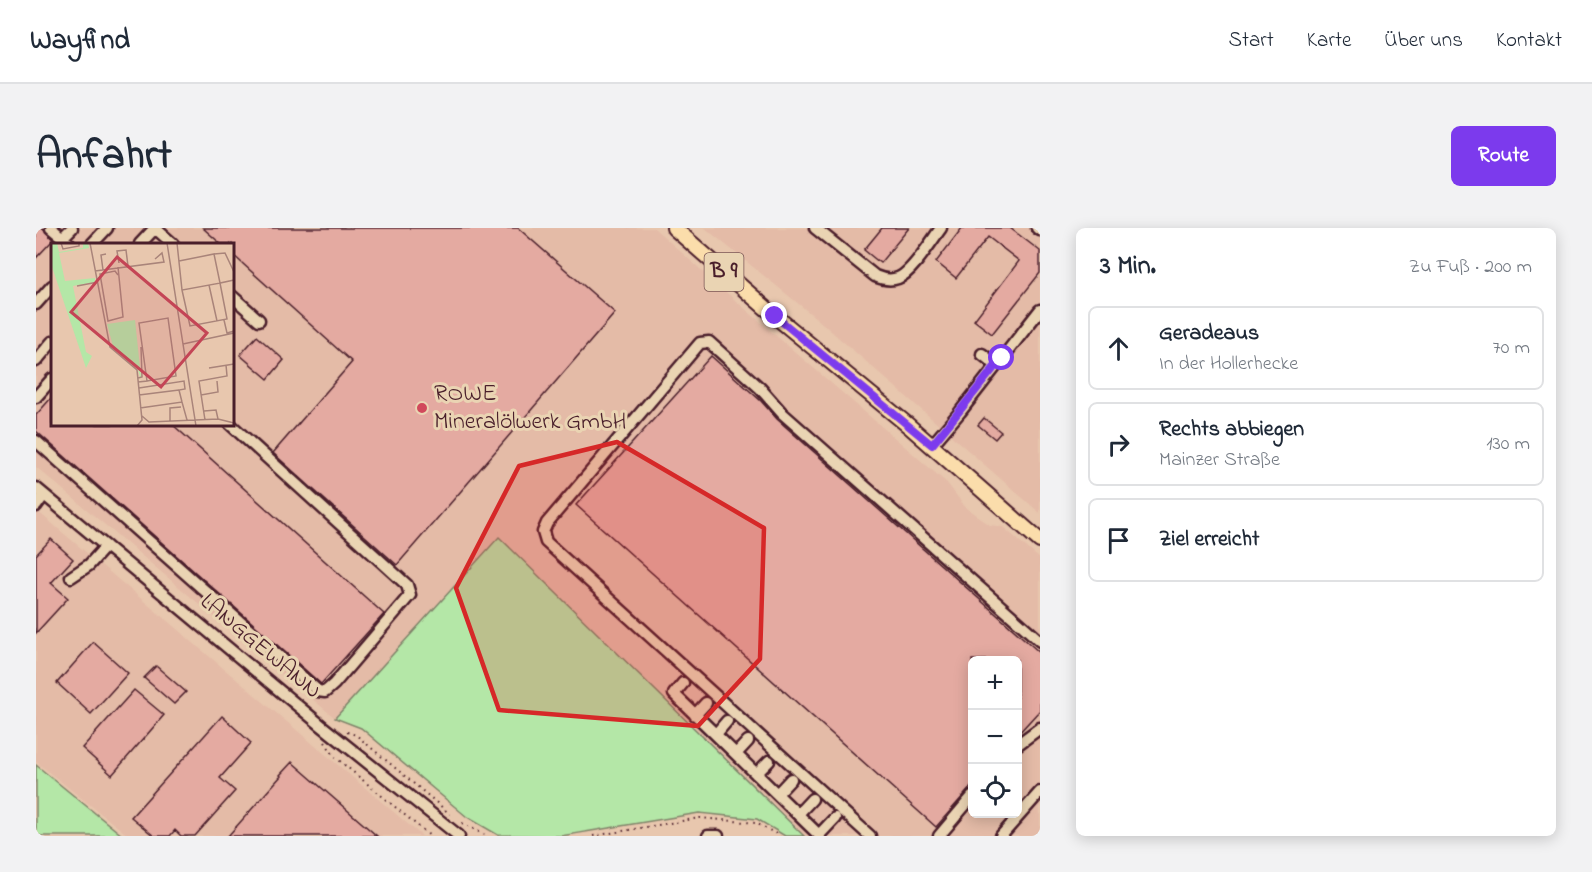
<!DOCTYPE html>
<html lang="de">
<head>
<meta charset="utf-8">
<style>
  body { margin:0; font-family:"Indie Flower",sans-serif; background:#f2f2f3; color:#1f2937 }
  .controls { position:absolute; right:18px; bottom:18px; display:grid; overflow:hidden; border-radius:9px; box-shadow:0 3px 15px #0003 }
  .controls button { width:54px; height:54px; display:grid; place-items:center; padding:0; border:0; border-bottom:2px solid #e0e1e3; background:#fff; color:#1f2937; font:30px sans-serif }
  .stop { position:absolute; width:18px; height:18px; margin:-14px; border:4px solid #7c3aed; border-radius:50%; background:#fff }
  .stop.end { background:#7c3aed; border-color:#fff; box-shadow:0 2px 6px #0008 }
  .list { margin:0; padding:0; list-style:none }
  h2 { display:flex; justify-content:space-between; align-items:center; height:78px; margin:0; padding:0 24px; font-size:26px }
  h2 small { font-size:20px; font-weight:400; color:#747a83 }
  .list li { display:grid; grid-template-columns:39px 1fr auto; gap:18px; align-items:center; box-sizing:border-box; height:84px; margin:0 12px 12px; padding:0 12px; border:2px solid #e0e1e3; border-radius:9px }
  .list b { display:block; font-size:22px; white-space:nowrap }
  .list p { margin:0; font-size:20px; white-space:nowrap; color:#747a83 }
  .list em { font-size:20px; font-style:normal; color:#747a83 }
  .icon { flex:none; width:33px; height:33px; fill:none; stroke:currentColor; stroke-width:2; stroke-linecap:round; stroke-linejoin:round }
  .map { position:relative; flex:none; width:1004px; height:608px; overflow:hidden; border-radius:9px }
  header { display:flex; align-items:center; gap:36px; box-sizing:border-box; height:84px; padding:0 30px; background:#fff; border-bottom:2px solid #e0e1e3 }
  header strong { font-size:28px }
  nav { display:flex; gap:33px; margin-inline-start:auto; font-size:21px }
  .intro { display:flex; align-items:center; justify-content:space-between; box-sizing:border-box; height:144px; padding:0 36px }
  h1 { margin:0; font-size:42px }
  .button { padding:15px 27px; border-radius:9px; background:#7c3aed; color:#fff; font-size:21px; font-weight:700 }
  main { display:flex; gap:36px; padding:0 36px }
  aside { flex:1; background:#fff; border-radius:9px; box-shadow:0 3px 15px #0003 }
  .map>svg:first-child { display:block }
  .built { fill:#e4bba7; fill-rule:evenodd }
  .green { fill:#b4e7a7; stroke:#7f8369; stroke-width:1.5 }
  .building { fill:#e4aaa1; stroke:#4a1f2b; stroke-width:1.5 }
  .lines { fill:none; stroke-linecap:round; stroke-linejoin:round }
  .minor-casing { stroke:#4a1f2b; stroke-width:15 }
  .major-casing { stroke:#4a1f2b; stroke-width:18 }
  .path { stroke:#4a1f2b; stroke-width:2; stroke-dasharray:1.5 4.5; stroke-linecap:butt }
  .minor { stroke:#ead4b3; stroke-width:10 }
  .major { stroke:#fbddab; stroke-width:14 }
  .route { stroke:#7c3aed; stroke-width:8 }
  .marked { fill:#d62828; fill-opacity:0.2; stroke:#d62828; stroke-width:4.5; stroke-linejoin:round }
  .poi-dot { fill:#d1495b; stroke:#ead4b3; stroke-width:2 }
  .labels { text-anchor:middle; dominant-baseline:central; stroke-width:6; stroke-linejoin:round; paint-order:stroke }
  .shield { fill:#ead4b3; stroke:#7a5554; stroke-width:1.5 }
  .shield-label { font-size:22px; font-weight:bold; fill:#4a1f2b }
  .poi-label { font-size:24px; fill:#4a1f2b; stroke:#ead4b3; text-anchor:start }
  .street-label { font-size:24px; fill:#4a1f2b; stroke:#ead4b3 }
  .inset-road { fill:none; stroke:#a9847a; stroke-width:1.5 }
  .view { fill:#c44556; fill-opacity:0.15; stroke:#c44556; stroke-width:3 }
  .inset-edge { fill:none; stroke:#4a1f2b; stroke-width:3 }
</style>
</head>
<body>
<header>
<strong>Wayfind</strong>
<nav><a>Start</a><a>Karte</a><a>Über uns</a><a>Kontakt</a></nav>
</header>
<div class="intro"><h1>Anfahrt</h1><a class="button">Route</a></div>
<main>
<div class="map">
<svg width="1004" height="608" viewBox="0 0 1004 608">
  <rect width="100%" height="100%" fill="#e8c7ae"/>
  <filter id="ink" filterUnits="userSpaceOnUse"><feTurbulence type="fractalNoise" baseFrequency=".0167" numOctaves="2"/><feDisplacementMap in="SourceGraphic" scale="12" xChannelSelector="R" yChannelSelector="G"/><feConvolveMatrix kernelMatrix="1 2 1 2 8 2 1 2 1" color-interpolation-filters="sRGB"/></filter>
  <g filter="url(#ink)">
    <path class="built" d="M0 0H618L700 73 911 255 930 280 954 297 967 299 1004 331V608H768L463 309 299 490 0 239ZM16 16H196V196H16ZM936 433H981V586H936Z
      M669 0H1004V285L780 90Z
      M0 282 386 608H93L0 534Z"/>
    <path class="green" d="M463 309 768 608H749L721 591 663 585 525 608 462 607 431 589 325 500 299 490Z
      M0 537 87 608H0Z"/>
    <path class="building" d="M0 0H7L17 12 0 30Z
      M167 0H482L579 85 361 337 237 225 316 134 196 26V16H185Z
      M846 0H873L844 35 828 22Z
      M926 0H974L1004 23V45L956 106 938 92 983 33 952 9 920 50 900 34Z
      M221 108 248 132 232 151 204 127Z
      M675 128 725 173 741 191 1004 425V482L981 507V432H936V558L900 599 540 277Z
      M16 169V196H136L348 386 285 456 0 203V187Z
      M948 190 965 204 959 211 942 197Z
      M15 311 37 331 15 355 32 370 0 405V327Z
      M57 414 92 445 55 486 21 455Z
      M120 438 150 464 138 476 108 450Z
      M98 462 128 487 76 547 46 520Z
      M186 488 215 515 184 550 199 563 159 608H145L139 602 134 608H118L95 589Z
      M256 534 341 608H192L245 548 244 547Z"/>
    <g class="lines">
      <defs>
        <path id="minor" d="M15 0 34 16
          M119 0 137 16
          M779 0 839 48C846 51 854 53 862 50 876 45 896 12 905 0
          M1001 0 1004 2
          M26 10 36 0
          M56 16 71 0
          M104 16 119 0
          M196 68 223 92
          M0 76 16 58
          M946 126 960 137
          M0 133 16 114
          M0 169 16 151
          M0 213 282 463 289 464 298 456 374 367 371 357 194 196
          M896 217 924 184 1004 82
          M0 260 286 498 423 608
          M0 278 8 267
          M35 349 53 337 70 318
          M647 455 638 466 784 608
          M659 487 670 475
          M680 506 691 493
          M981 517 1004 500
          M700 526 712 513
          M720 546 733 533
          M741 566 755 551
          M762 586 776 571
          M783 607 799 590
          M672 608H682
          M834 608 510 314 507 304 511 295 664 115 673 114 724 160 746 185 1004 413
          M903 608 936 569
          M965 608 1004 564"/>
        <path id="major" d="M638 0 739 88 873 198 1004 313"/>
      </defs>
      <use href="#minor" class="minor-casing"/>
      <use href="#major" class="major-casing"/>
      <path class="path" d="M311 504 320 507 414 586
        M289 514 299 529 394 608
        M426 595 451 608
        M557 608 664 590 720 595 744 608"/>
      <use href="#minor" class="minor"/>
      <use href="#major" class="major"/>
    </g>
  </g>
  <g class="lines" filter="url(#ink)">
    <path class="route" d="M739 88 896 217 966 130"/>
  </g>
  <path class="marked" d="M581 214 728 300 724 431 662 498 463 482 420 360 483 238Z"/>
  <circle class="poi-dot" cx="386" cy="180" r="6"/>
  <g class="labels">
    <rect class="shield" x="668.5" y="25" width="39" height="38" rx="4.5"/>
    <g class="shield-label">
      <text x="688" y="44">B 9</text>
    </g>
    <g class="poi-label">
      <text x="398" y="166">ROWE<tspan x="398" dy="28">Mineralölwerk GmbH</tspan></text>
    </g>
    <g class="street-label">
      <text transform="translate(224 419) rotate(40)">LANGGEWANN</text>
    </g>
  </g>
  <g transform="translate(15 15)">
    <rect width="183" height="183" fill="#e8c7ae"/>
    <path d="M0 0H6L8 9 32 5V0H37L38 5 8 10 14 38 44 35V39L22 43 35 109 41 113 35 125 0 21ZM84 77 90 134H89L86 122 62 103 56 81Z" fill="#b4e7a7"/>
    <path class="inset-road" d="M10 0 12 6 28 3V0M39 0 59 104 86 127 91 177 86 183M116 0 145 183M126 0 131 47M163 11 174 10 183 29M128 18 163 11 169 40 183 37M68 20 66 8 75 7 77 23M52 27 50 12 55 11M44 28 113 19 111 10 104 16M67 32 64 28 49 31 57 78 72 74 67 24M169 40 176 76 139 83 131 47ZM158 42 166 78M26 43 47 39M173 77 176 90 183 88M132 101 183 90M158 125 183 121M87 135 91 134 90 104M87 139 96 138 88 80 117 75 125 133 96 138M88 145 133 138 134 146 128 147 131 159M88 152 128 147M150 152 167 149 166 138M89 165 131 159 136 177M153 168 165 167 167 176M91 173 98 179 167 176 183 180M154 177 148 138 176 133 175 122M119 178V165L130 164"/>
    <path class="view" d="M66 14 156 90 110 144 20 69Z"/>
    <rect width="183" height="183" class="inset-edge"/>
  </g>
</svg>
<div class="controls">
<button>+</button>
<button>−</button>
<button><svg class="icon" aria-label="locate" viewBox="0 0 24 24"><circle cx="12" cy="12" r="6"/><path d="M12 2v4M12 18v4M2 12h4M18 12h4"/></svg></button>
</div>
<div class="stop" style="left:966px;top:130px"></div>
<div class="stop end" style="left:739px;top:88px"></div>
</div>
<aside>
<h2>3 Min.<small>Zu Fuß · 200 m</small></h2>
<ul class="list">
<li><svg class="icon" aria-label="ahead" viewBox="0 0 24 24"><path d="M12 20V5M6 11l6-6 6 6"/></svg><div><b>Geradeaus</b><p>In der Hollerhecke</p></div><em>70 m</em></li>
<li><svg class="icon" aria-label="right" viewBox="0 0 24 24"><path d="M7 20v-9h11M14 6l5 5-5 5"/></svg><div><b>Rechts abbiegen</b><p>Mainzer Straße</p></div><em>130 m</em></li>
<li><svg class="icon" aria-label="arrive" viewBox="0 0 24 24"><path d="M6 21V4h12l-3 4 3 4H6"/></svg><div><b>Ziel erreicht</b></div></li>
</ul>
</aside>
</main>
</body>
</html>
